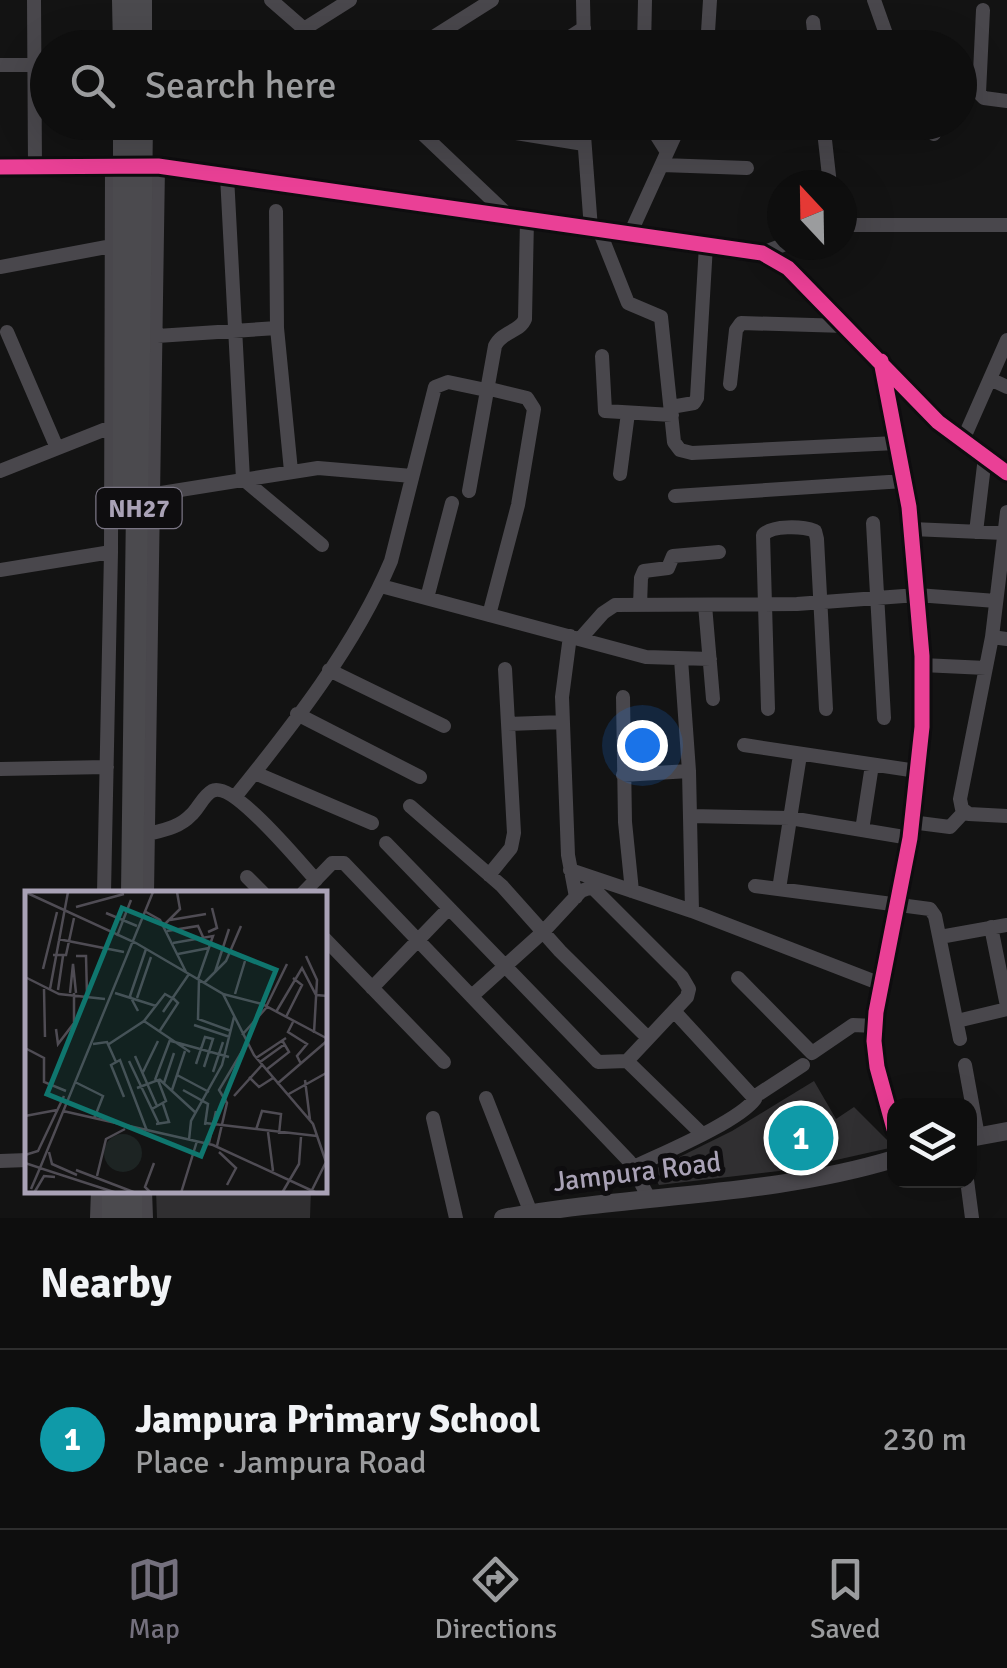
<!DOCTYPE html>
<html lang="en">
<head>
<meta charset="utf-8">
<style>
  body { margin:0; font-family:Signika,sans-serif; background:#171717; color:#f1f3f6 }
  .controls { position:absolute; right:30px; bottom:30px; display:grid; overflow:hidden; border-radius:20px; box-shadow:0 10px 40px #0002 }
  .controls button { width:90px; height:90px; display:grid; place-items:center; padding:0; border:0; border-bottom:2px solid #2e2e2e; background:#0e0e0e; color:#f1f3f6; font:50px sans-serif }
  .compass { position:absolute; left:767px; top:170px; width:90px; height:90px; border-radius:50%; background:#0e0e0e; box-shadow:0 10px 40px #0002; rotate:338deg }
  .you { position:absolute; left:642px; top:745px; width:35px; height:35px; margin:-25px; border:8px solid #fff; border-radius:50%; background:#1a73e8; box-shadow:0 0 0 15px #1a73e833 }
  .badge { display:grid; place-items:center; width:65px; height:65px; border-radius:50%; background:#74707d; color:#fff; font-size:32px; font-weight:700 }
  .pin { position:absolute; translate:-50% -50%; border:5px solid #fff; box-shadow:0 2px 10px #0006 }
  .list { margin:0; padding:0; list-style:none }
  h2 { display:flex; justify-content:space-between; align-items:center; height:130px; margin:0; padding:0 40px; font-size:42px }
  h2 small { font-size:32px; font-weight:400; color:#9b9c9e }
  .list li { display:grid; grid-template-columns:65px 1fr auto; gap:30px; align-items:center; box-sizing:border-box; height:180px; padding:0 40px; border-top:2px solid #2e2e2e }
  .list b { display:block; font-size:38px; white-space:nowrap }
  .list p { margin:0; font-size:32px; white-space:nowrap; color:#9b9c9e }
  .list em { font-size:32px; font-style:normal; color:#9b9c9e }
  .icon { flex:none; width:55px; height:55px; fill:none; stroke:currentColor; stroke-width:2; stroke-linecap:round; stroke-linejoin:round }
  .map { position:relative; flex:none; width:1007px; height:1218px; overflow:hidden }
  .search { position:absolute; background:#0e0e0e; box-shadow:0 10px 40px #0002; left:30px; right:30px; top:30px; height:110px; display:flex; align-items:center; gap:25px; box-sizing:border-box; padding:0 35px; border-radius:55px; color:#9b9c9e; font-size:38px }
  .sheet { height:310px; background:#0e0e0e }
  nav { display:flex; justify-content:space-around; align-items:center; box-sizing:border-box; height:140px; border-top:2px solid #2e2e2e; background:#0e0e0e; font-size:28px; color:#9b9c9e }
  nav a { display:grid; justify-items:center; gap:5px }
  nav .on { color:#74707d }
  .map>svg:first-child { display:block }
  .building { fill:#302f31 }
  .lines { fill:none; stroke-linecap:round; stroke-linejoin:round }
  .minor { stroke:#49474c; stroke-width:14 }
  .tertiary { stroke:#49474c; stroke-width:18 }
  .trunk { stroke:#4b4a4e; stroke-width:22 }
  .cycleway-casing { stroke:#0e0d0f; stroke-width:21 }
  .cycleway { stroke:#ea4096; stroke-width:15 }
  .labels { text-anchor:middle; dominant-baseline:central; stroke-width:10; stroke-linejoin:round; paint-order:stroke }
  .shield { fill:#0e0d0f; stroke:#7a7584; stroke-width:2.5 }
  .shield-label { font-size:25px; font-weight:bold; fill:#a9a2b6 }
  .street-label { font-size:28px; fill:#a9a2b6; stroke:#0e0d0f }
  .inset-road { fill:none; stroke:#4f4c54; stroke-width:2.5 }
  .view { fill:#0f766e; fill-opacity:0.15; stroke:#0f766e; stroke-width:5 }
  .inset-edge { fill:none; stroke:#a9a2b6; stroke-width:5 }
</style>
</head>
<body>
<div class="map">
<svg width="1007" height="1218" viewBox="0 0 1007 1218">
  <rect width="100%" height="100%" fill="#131313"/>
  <path class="building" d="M814 1081 836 1119 854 1107 894 1147 796 1169 659 1185 651 1171 732 1131Z
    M156 1190H311L310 1218H157Z"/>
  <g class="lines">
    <path class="minor" d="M34 0 35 167
      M271 0 326 48
      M583 0 584 48
      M874 0 891 48
      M983 10 979 93 984 98 1007 101
      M813 22 816 48
      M304 29 350 0
      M416 48 492 0
      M553 48 584 28
      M644 48 645 0
      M707 48 710 0
      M0 65H48
      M410 122 509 216
      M498 122 510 132 584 144
      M583 122 591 229
      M648 122 667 152
      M823 122 830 185
      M927 122 934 134
      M422 133 437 122
      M135 165 158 166 762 253 788 268 938 422 1007 473
      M662 165 747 168
      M227 176 243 479 322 545
      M276 211 277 328 291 471
      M842 225H1007
      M599 230 628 303 661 317 674 442 680 450 692 453 896 443
      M630 234 681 122
      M762 253 783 245
      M0 267 112 246
      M7 332 57 448
      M157 336 277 328
      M602 356 605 411 672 415
      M881 362 909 507 922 656V727L910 838 876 1012 874 1041 877 1067 894 1129
      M990 379 1007 387
      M730 384 736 330 741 323 846 326
      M486 388 527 398 534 409 518 505 489 615
      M671 407 694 403 697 398 706 245
      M963 440 1007 340
      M0 471 111 427
      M620 474 628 413
      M469 491 495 346C502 331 520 332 525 319L527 219
      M155 494 318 468 412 476
      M675 496 904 481
      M1007 512 992 637 960 799 962 809 969 814 1007 816
      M873 523 884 718
      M912 529 1004 533
      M976 532 985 457
      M0 570 111 552
      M381 586 646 657 710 659
      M427 598 452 503
      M640 605 641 578 644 571 668 568 673 556 719 552
      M705 605 713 699
      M570 636 562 697 568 855 576 897
      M992 637 1007 639
      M580 639 603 613 615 605 797 604 917 595 996 601
      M681 659 689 771 692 911
      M922 665 986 668
      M329 670 444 726
      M623 697 625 822 632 891
      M768 709 763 535C772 525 802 526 815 531L817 539 826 709
      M297 714 420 777
      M508 724 563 722
      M744 745 917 771
      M0 769 107 767
      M255 773 372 823
      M623 775 689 771
      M235 797C293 725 355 646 391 561L435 387 448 382 486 390
      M410 806 502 886 560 951 648 1038
      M690 816 790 818 910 838
      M911 822 950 827 964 812
      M862 830 872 765
      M148 834C164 830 180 827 191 815 198 809 203 796 212 791 233 780 301 864 316 880
      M386 843 598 1062 627 1061 702 1134
      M570 870 692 911 881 984
      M489 875 511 848 514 833 505 669
      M247 877 263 893
      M755 886 930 909 935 916 960 1039
      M779 889 800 755
      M104 893 111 552 112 166
      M147 893 158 166
      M303 893 332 863H344L629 1161 649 1198
      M991 927 1007 1006
      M940 937 1007 925
      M325 939 444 1062
      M738 978 812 1053 853 1025 875 1026
      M372 988 449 908
      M473 995 543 932 581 891 592 887 682 977 689 989 687 997 627 1061
      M957 1021 1007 1009
      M965 1065 978 1136
      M754 1097 803 1065
      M486 1098 531 1213
      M433 1118 456 1218
      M0 1161 28 1160
      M634 1167C663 1153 738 1122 755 1099L674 1011
      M967 1180 972 1218
      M145 1190 146 1218
      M97 1218 98 1190"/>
    <path class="tertiary" d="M0 167 124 165
      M970 1138 1007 1131
      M503 1218C632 1194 769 1197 894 1159"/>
    <path class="trunk" d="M123 0 124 48
      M141 0V48
      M124 505V122
      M132 893 142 122
      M113 1218V1190
      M131 1218V1190"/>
    <defs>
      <path id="cycleway" d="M0 167 158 166 762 253 788 268 938 422 1007 473
        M881 361 909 507 922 656V727L910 838 876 1012 874 1041 877 1067 894 1129"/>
    </defs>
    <use href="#cycleway" class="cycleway-casing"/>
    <use href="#cycleway" class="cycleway"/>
  </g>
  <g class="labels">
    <rect class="shield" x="96.5" y="488" width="85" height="40" rx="8"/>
    <g class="shield-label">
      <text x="139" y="508">NH27</text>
    </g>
    <g class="street-label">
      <text transform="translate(637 1172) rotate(-7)">Jampura Road</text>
    </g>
  </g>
  <g transform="translate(25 891)">
    <rect width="302" height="302" fill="#131313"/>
    <path d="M79 262a19 19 0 1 1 38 0a19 19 0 1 1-38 0Z" fill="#1d2423"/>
    <path class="inset-road" d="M0 1 111 52 198 103 229 164 288 233 301 271 287 299M51 16 99 3M121 21 135 29 161 81M81 22 112 35M145 29 181 23M139 34 155 18 152 1M142 40 173 35 178 46M183 41 192 37 187 17M92 45 106 9M33 48 99 61M148 52 188 45 173 88M153 63 184 57M28 64H41L49 27M51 65H61L62 104M281 65 292 89 289 142M18 78 32 21M190 81 204 38M0 86 34 103 80 108M174 89 173 128 206 140M179 92 201 70 216 35M19 98 20 146M25 98 43 1M33 99 38 65M45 102 48 73 51 102M90 102 131 115M198 103 237 113 303 148M210 103 220 70M112 107 126 66M241 116 262 73M113 120 105 105 121 58M138 121 164 83M251 121 277 77 291 104 303 105M261 126 277 94 268 87M119 130 165 161M268 131 263 141 282 153 272 165 276 173M169 134 205 146M31 138 33 153 49 132V102M134 141 153 112 147 106M217 144 242 116M146 150 204 166M68 153 82 151 91 171M84 153 119 130 140 103 147 107M0 157 19 167V191L41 200M110 165 132 215M231 167 261 147M104 170 134 233M235 171 260 153M171 173 180 146 188 148 179 176M241 179 264 161 257 149M118 181 133 150M188 181 198 151M152 184 184 201M224 186 234 196 248 187M134 188 171 222M130 189 145 149M280 189 285 229M50 191 78 205 69 228M139 192 149 162M252 193 303 149M112 197 133 189 141 210 127 218M147 199 160 160M158 199 183 213 180 234M262 204 303 181M209 205 237 174M99 206 86 174 95 169 122 240M38 220 188 254 292 302M0 225 32 219M180 232 292 245M131 233 144 231 138 213M231 239 237 220 256 223 254 243M243 241 248 280M164 249 166 230 197 174 209 126M184 252 191 220M192 255 202 212 194 199 222 152M24 261 27 273 52 284M194 261 211 277 202 294M0 264 13 260 39 205M0 272 15 277 128 1M51 279 111 302M72 285 81 248 100 238M6 298 15 277 92 302M9 302 19 285 30 286M126 302 120 296 129 272M156 302 172 250M257 302 274 273 276 246"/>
    <path class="view" d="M97 17 251 79 176 265 22 203Z"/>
    <rect width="302" height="302" class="inset-edge"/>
  </g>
</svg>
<div class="controls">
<button><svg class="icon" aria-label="layers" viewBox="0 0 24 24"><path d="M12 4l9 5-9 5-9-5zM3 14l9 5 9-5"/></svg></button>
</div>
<svg class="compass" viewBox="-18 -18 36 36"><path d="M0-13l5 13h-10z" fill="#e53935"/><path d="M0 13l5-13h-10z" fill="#9b9c9e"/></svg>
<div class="you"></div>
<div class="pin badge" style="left:801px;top:1138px;background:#0f9aa8">1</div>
<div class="search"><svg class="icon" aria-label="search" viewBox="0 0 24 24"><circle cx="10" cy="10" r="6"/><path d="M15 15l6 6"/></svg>Search here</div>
</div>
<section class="sheet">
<h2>Nearby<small></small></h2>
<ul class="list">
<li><span class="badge" style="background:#0f9aa8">1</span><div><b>Jampura Primary School</b><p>Place · Jampura Road</p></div><em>230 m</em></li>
</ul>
</section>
<nav>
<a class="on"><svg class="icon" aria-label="map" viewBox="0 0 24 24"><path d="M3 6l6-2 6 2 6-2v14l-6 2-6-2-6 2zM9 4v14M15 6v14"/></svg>Map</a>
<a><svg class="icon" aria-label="directions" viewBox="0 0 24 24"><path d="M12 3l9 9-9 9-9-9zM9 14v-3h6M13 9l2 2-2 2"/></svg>Directions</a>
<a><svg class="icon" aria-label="saved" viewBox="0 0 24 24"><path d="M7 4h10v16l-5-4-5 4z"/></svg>Saved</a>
</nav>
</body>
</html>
